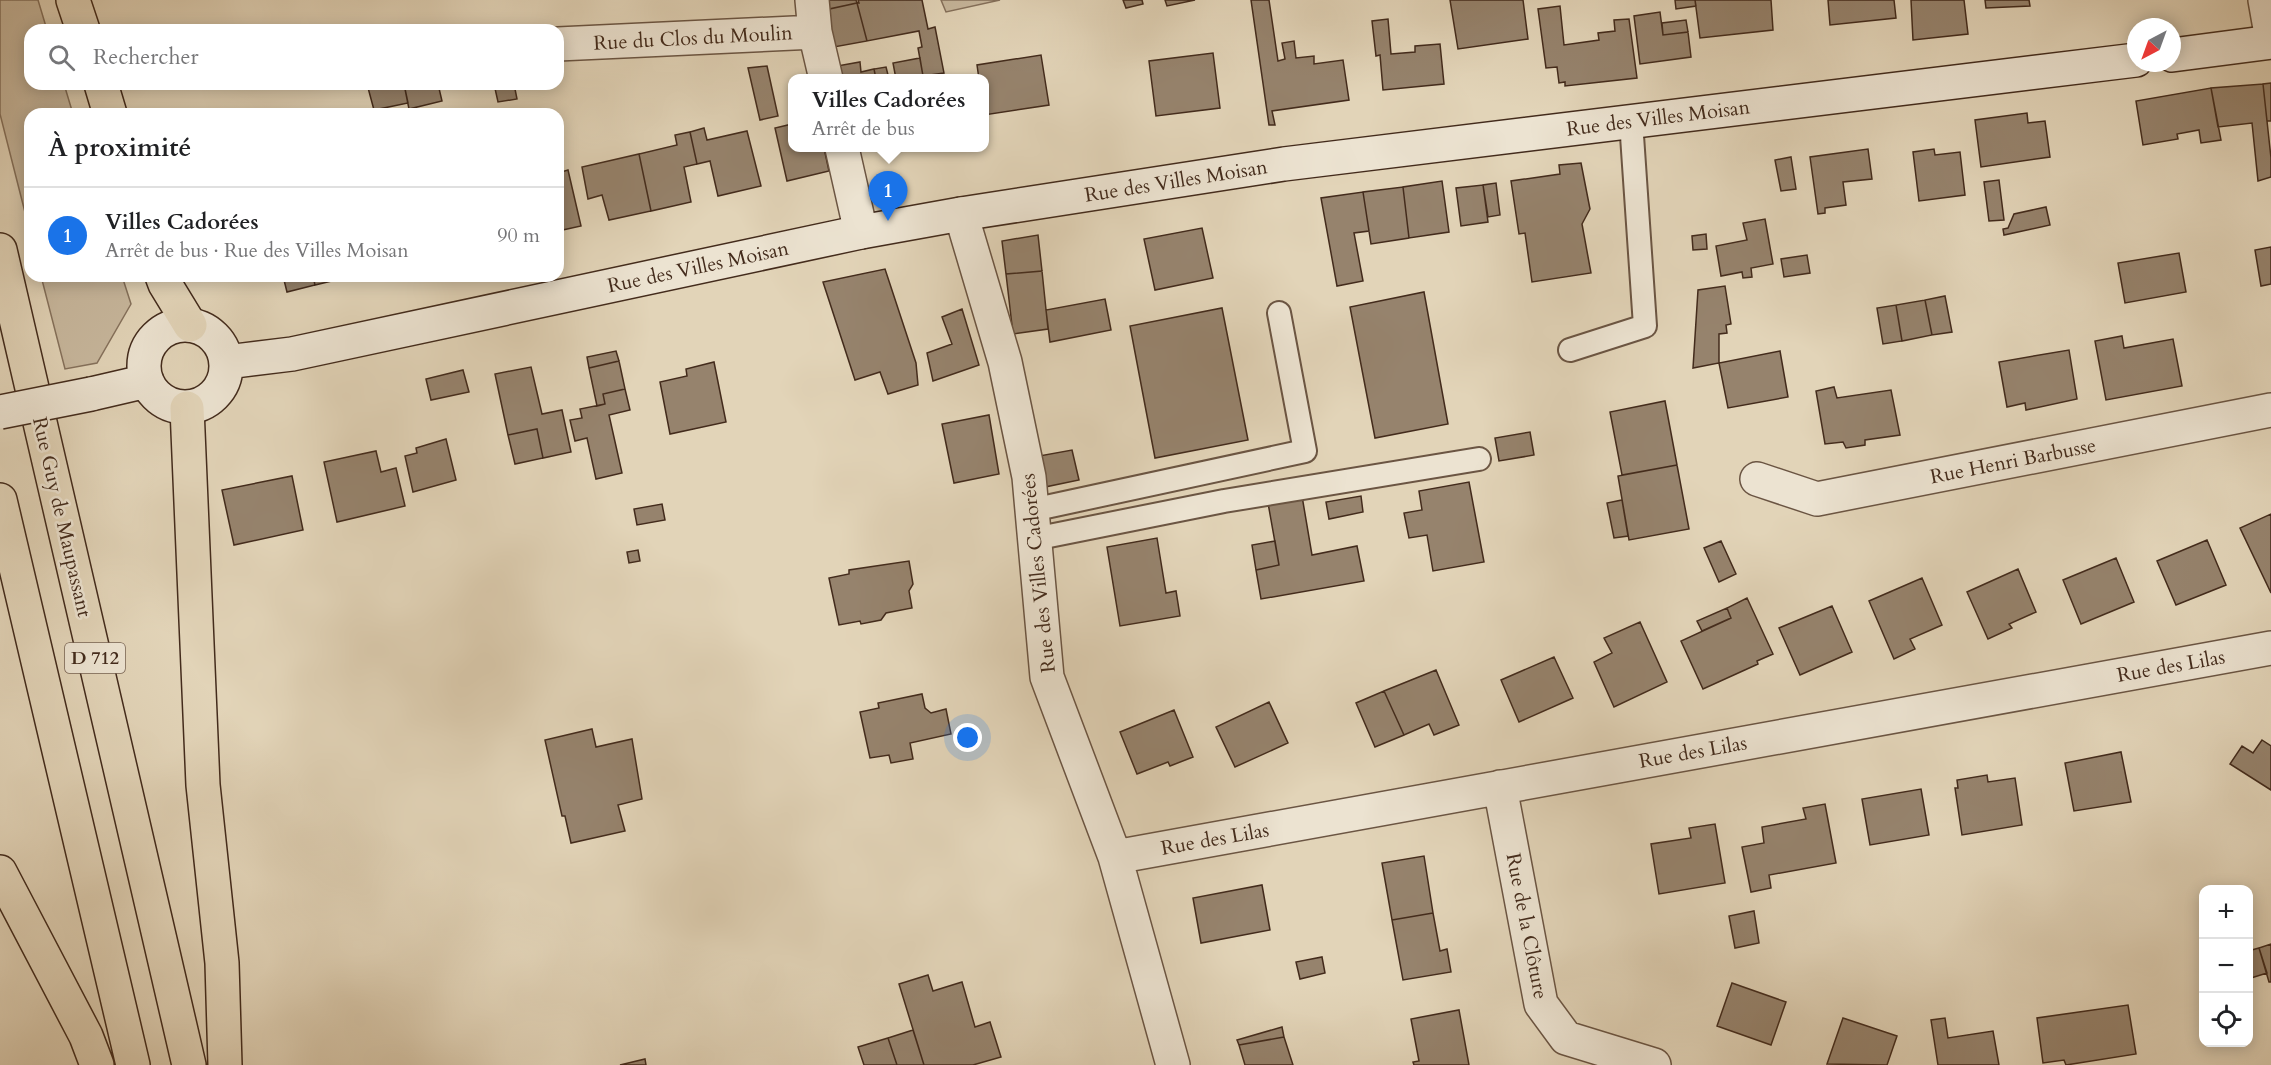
<!DOCTYPE html>
<html lang="fr">
<head>
<meta charset="utf-8">
<style>
  body { margin:0; font-family:Cardo,serif; background:#f6f6f6; color:#202124 }
  .controls { position:absolute; right:18px; bottom:18px; display:grid; overflow:hidden; border-radius:12px; box-shadow:0 3px 15px #0003 }
  .controls button { width:54px; height:54px; display:grid; place-items:center; padding:0; border:0; border-bottom:2px solid #e0e0e0; background:#fff; color:#202124; font:30px sans-serif }
  .compass { position:absolute; left:2127px; top:18px; width:54px; height:54px; border-radius:50%; background:#fff; box-shadow:0 3px 15px #0003; rotate:221deg }
  .you { position:absolute; left:968px; top:738px; width:21px; height:21px; margin:-15px; border:4px solid #fff; border-radius:50%; background:#1a73e8; box-shadow:0 0 0 9px #1a73e833 }
  .badge { display:grid; place-items:center; width:39px; height:39px; border-radius:50%; background:#1a73e8; color:#fff; font-size:20px; font-weight:700 }
  .pin { position:absolute; translate:-50% -50px; filter:drop-shadow(0 2px 3px #0008) }
  .pin::after { content:''; position:absolute; top:32px; width:21px; height:18px; background:inherit; clip-path:polygon(0 0,100% 0,50% 100%) }
  .popup { position:absolute; left:788px; top:74px; width:201px; height:78px; box-sizing:border-box; display:grid; place-content:center; border-radius:12px; background:#fff; filter:drop-shadow(0 2px 4px #0005); font-size:20px; white-space:nowrap; color:#757577 }
  .popup b { font-size:22px; color:#202124 }
  .popup::after { content:''; position:absolute; left:50%; top:100%; margin-left:-12px; border:12px solid transparent; border-top-color:#fff }
  .list { margin:0; padding:0; list-style:none }
  h2 { display:flex; justify-content:space-between; align-items:center; height:78px; margin:0; padding:0 24px; font-size:26px }
  h2 small { font-size:20px; font-weight:400; color:#757577 }
  .list li { display:grid; grid-template-columns:39px 1fr auto; gap:18px; align-items:center; box-sizing:border-box; height:96px; padding:0 24px; border-top:2px solid #e0e0e0 }
  .list b { display:block; font-size:22px; white-space:nowrap }
  .list p { margin:0; font-size:20px; white-space:nowrap; color:#757577 }
  .list em { font-size:20px; font-style:normal; color:#757577 }
  .icon { flex:none; width:33px; height:33px; fill:none; stroke:currentColor; stroke-width:2; stroke-linecap:round; stroke-linejoin:round }
  .map { position:relative; flex:none; width:2271px; height:1065px; overflow:hidden }
  .search { position:absolute; background:#fff; box-shadow:0 3px 15px #0003; left:24px; top:24px; width:540px; height:66px; display:flex; align-items:center; gap:15px; box-sizing:border-box; padding:0 21px; border-radius:18px; color:#757577; font-size:22px }
  .panel { position:absolute; background:#fff; box-shadow:0 3px 15px #0003; left:24px; top:108px; width:540px; height:174px; border-radius:18px }
  .map>svg:first-child { display:block }
  .green { fill:#c7b79d; stroke:#85715c; stroke-width:1.5 }
  .building { fill:#96836d; stroke:#432b1c; stroke-width:1.5 }
  .lines { fill:none; stroke-linecap:round; stroke-linejoin:round }
  .lane-casing { stroke:#6b5543; stroke-width:26 }
  .street-casing { stroke:#6b5543; stroke-width:36 }
  .secondary-casing { stroke:#432b1c; stroke-width:36 }
  .primary-casing { stroke:#432b1c; stroke-width:36 }
  .lane { stroke:#ece3d1; stroke-width:22 }
  .street { stroke:#ece3d1; stroke-width:33 }
  .secondary { stroke:#ece3d1; stroke-width:33 }
  .primary { stroke:#e2d4b8; stroke-width:33 }
  .secondary-bridge-casing { stroke:#432b1c; stroke-width:36; stroke-linecap:butt }
  .secondary-bridge { stroke:#ece3d1; stroke-width:33 }
  .labels { text-anchor:middle; dominant-baseline:central; stroke-width:5; stroke-linejoin:round; paint-order:stroke }
  .shield { fill:#ece3d1; stroke:#766252; stroke-width:1.5 }
  .shield-label { font-size:18px; font-weight:bold; fill:#432b1c }
  .street-label { font-size:20px; fill:#432b1c; stroke:#ece3d1 }
</style>
</head>
<body>
<div class="map">
<svg width="2271" height="1065" viewBox="0 0 2271 1065">
  <rect width="100%" height="100%" fill="#e2d4b8"/>
  <filter id="stains"><feTurbulence type="fractalNoise" baseFrequency=".00333" numOctaves="4"/><feColorMatrix values="0 0 0 0 .2 0 0 0 0 .09 0 0 0 0 .02 0 0 0 .5 -.17"/></filter>
  <radialGradient id="worn" r=".72"><stop offset=".6" stop-color="#630" stop-opacity="0"/><stop offset="1" stop-color="#630" stop-opacity=".3"/></radialGradient>
  <path class="green" d="M0 0H38L47 30H30V84H64L73 114H30V232L0 114Z
    M941 0H1000L946 12Z
    M41 276H122L131 304 97 363 65 369Z"/>
  <path class="building" d="M827 0H856L857 3 829 9Z
    M858 0H922L928 29 935 27 944 73 923 76 918 48 922 47 919 31 867 41 857 3H859Z
    M1123 0H1142L1143 4 1126 8Z
    M1165 0H1195L1167 6Z
    M1251 0H1269L1278 61 1285 59 1282 43 1294 41 1296 58 1314 56V64L1343 60 1349 100 1272 111 1275 125H1269Z
    M1450 0H1523L1528 39 1458 49Z
    M1675 0H1695L1696 6 1676 9Z
    M1695 0H1771L1773 30 1700 38Z
    M1828 0H1894L1896 18 1830 25Z
    M1911 0H1964L1968 34 1913 40Z
    M1985 0H2029L2030 6 1986 8Z
    M857 3 867 41 834 47 825 10Z
    M1560 6 1564 45 1599 40 1598 33 1615 31 1614 20 1629 19 1637 78 1565 86V82L1559 83 1557 67 1546 68 1538 9Z
    M1660 12 1663 35 1688 32 1691 57 1640 64 1634 16Z
    M1388 19 1391 54 1415 52V46L1440 44 1444 84 1383 90 1380 55 1376 56 1372 21Z
    M1686 20 1688 32 1663 35 1662 23Z
    M1213 53 1220 108 1156 116 1149 61Z
    M1041 55 1049 105 984 115V79H979L977 65Z
    M920 58 923 76 896 79 893 63Z
    M860 62 861 72 874 69 876 79H839L837 66Z
    M767 66 778 116 760 120 748 68Z
    M886 67 889 79H876L874 69Z
    M2271 83V121H2267L2263 84Z
    M367 84H404L408 103 374 110Z
    M404 84H438L442 101 409 109Z
    M494 84H514L517 99 498 102Z
    M2263 84 2271 158V177L2258 181 2252 123 2218 127 2211 88Z
    M2211 88 2221 140 2201 143 2199 130 2177 134 2178 139 2143 145 2136 101Z
    M2027 113 2028 123 2045 121 2050 157 1981 167 1975 120Z
    M792 124V148H824L829 171 787 181 775 128Z
    M704 128 707 140 747 131 761 186 718 196 710 161 697 164 690 132Z
    M690 132 697 164 684 167 691 202 651 211 639 154 677 145 675 135Z
    M1868 149 1872 179 1843 182 1846 205 1825 208V213L1818 214 1810 157Z
    M1934 149 1935 155 1960 152 1965 195 1919 201 1913 152Z
    M639 154 651 211 609 220 602 195 588 199 582 167Z
    M1791 157 1796 189 1781 191 1775 160Z
    M1581 163 1590 209 1582 224 1591 273 1532 282 1525 233 1519 234 1511 181 1560 174 1559 165Z
    M568 170 581 226 558 231V173Z
    M1999 180 2004 220 1989 221 1984 182Z
    M1442 181 1449 232 1409 238 1403 187Z
    M1496 183 1500 215 1488 217 1483 185Z
    M1483 185 1488 222 1461 226 1456 188Z
    M1403 187 1409 238 1371 244 1363 192Z
    M1363 192 1369 231 1354 233 1363 281 1337 286 1321 198Z
    M2046 207 2050 225 2004 235 2003 229 2008 228 2014 214Z
    M1765 219 1773 264 1751 268 1752 277 1743 278 1742 272 1721 276 1716 246 1747 240 1743 223Z
    M1202 228 1213 278 1155 290 1144 239Z
    M1706 234 1707 249 1693 250 1692 236Z
    M1038 235 1042 271 1006 274 1002 241Z
    M2271 247V284L2261 286 2255 250Z
    M2179 253 2186 292 2125 303 2118 263Z
    M1807 255 1810 273 1784 277 1781 259Z
    M885 269 916 363 918 385 888 394 880 372 855 380 823 282Z
    M1042 271 1048 329 1013 334 1006 274Z
    M283 276H313L315 285 287 292Z
    M313 276H343L344 278 315 285Z
    M1725 286 1731 324 1726 325 1727 333 1719 334V363L1693 368 1698 290Z
    M1424 292 1448 424 1375 438 1350 307Z
    M1945 296 1952 332 1932 335 1925 300Z
    M1105 299 1111 330 1050 342 1046 310Z
    M1925 300 1932 335 1902 341 1896 305Z
    M1896 305 1902 341 1883 344 1877 308Z
    M1222 308 1248 440 1155 458 1130 326Z
    M962 309 979 365 933 381 927 353 952 344 942 317Z
    M2122 336 2124 348 2173 339 2182 386 2106 400 2095 341Z
    M2069 350 2077 399 2026 410 2025 403 2007 407 1999 362Z
    M616 351 619 361 589 368 587 357Z
    M1780 351 1788 397 1728 408 1719 363Z
    M619 361 625 389 603 394 605 404 597 406 589 368Z
    M714 362 726 422 670 434 660 382 687 376 686 369Z
    M531 367 542 414 562 410 571 452 543 458 537 429 508 435 495 374Z
    M463 370 469 392 431 400 426 379Z
    M1834 387 1837 398 1891 390 1900 435 1865 440V445L1846 448 1843 442 1825 444 1816 391Z
    M625 389 630 410 609 415 622 473 596 479 587 438 575 441 570 420 582 418 580 409 605 404 603 394Z
    M1665 401 1677 465 1622 475 1610 412Z
    M989 415 999 474 954 483 942 424Z
    M537 429 543 458 515 464 508 435Z
    M1530 432 1534 455 1499 461 1495 438Z
    M446 439 456 480 413 492 405 456 417 453 416 448Z
    M1072 450 1079 480 1045 487 1039 456Z
    M376 451 381 472 396 468 405 506 337 522 324 462Z
    M1677 465 1689 529 1629 540 1618 476Z
    M292 476 303 530 234 545 222 490Z
    M1469 482 1484 562 1433 571 1427 535 1409 538 1404 513 1422 510 1419 491Z
    M1302 496 1312 555 1357 546 1364 581 1261 599 1256 570 1279 565 1268 503Z
    M1361 496 1363 512 1329 519 1326 502Z
    M1622 500 1628 536 1614 538 1607 503Z
    M662 504 665 520 637 525 634 509Z
    M2271 514V593L2240 528Z
    M1157 538 1166 593 1176 591 1180 616 1120 626 1107 547Z
    M2207 540 2226 585 2176 605 2157 561Z
    M1275 541 1279 565 1256 570 1252 545Z
    M1721 541 1736 574 1719 582 1704 548Z
    M638 550 640 561 629 563 627 552Z
    M2116 558 2134 602 2081 624 2063 580Z
    M909 561 913 584 909 591 912 608 886 613 881 620 861 624 860 621 839 625 829 578 849 574V570Z
    M2018 569 2036 612 2009 624 2012 628 1988 639 1967 592Z
    M1922 578 1942 625 1910 639 1915 649 1894 659 1869 601Z
    M1747 598 1773 654 1757 661 1758 664 1703 689 1681 641 1731 618 1727 608Z
    M1832 606 1852 652 1800 675 1779 628Z
    M1727 608 1731 618 1702 631 1697 621Z
    M1640 622 1667 682 1614 707 1594 662 1612 653 1604 638Z
    M1554 657 1573 698 1519 722 1501 680Z
    M1436 670 1459 725 1434 735 1429 724 1404 735 1384 691Z
    M1384 691 1404 735 1375 747 1356 703Z
    M922 694 925 708 931 713 946 709 951 734 910 743 913 759 891 763 889 755 870 758 860 712 879 708 878 703Z
    M1269 702 1288 743 1235 767 1216 727Z
    M1174 710 1193 757 1170 766 1168 762 1137 774 1120 732Z
    M592 729 596 747 632 739 642 799 618 805 625 831 571 843 565 816H562L545 740Z
    M2262 740 2271 746V790L2230 764 2242 746 2253 753Z
    M2121 752 2131 802 2074 811 2065 763Z
    M1987 775 1988 782 2015 778 2022 825 1962 835 1955 788H1958L1957 780Z
    M1921 789 1929 835 1870 845 1862 799Z
    M1825 804 1836 863 1769 875 1771 888 1751 892 1742 847 1764 843 1762 827 1806 819 1803 808Z
    M1715 824 1725 883 1659 894 1651 844 1691 838 1689 828Z
    M1424 856 1433 913 1392 920 1382 863Z
    M1262 885 1270 930 1201 943 1193 898Z
    M1754 911 1759 943 1735 948 1729 916Z
    M1433 913 1440 951 1447 949 1451 972 1403 980 1392 920Z
    M2271 944V982H2269L2259 948Z
    M2259 948 2267 973 2248 979V951Z
    M1322 957 1325 973 1300 979 1296 962Z
    M928 975 933 991 962 982 975 1027 990 1022 1001 1057 973 1065H924L899 984Z
    M1732 983 1786 1002 1771 1045 1717 1026Z
    M2128 1005 2136 1054 2066 1065 2064 1060 2043 1063 2037 1018Z
    M1459 1010 1469 1065H1414L1413 1062 1419 1061 1411 1019Z
    M1843 1018 1897 1036 1887 1065 1827 1064Z
    M1945 1018 1948 1038 1993 1031 1999 1065H1938L1931 1020Z
    M1282 1027 1284 1037 1239 1045 1237 1040Z
    M913 1030 924 1065H897L888 1038Z
    M1284 1037 1293 1065H1245L1239 1045Z
    M888 1038 897 1065H864L858 1047Z
    M645 1059 646 1065H620Z"/>
  <g class="lines">
    <defs>
      <path id="lane" d="M1570 350 1645 326 1631 121
        M1032 510 1305 451 1279 313
        M1034 539 1224 501 1479 459"/>
      <path id="street" d="M812 0 815 32 826 79
        M2265 0 2271 34
        M558 44 815 32
        M842 148 861 232
        M961 214 1005 362 1029 477 1047 677 1115 857 1173 1065
        M1757 479 1817 499 2271 410
        M1500 787 1541 1004 1566 1038 1654 1065
        M1115 857 2271 648"/>
      <path id="secondary" d="M2172 55 2271 42
        M144 366a41 41 0 1 1 82 0a41 41 0 1 1-82 0Z
        M227 362 292 354 861 232 961 214 1284 164 2136 60
        M91 394 147 381"/>
      <path id="primary" d="M73 0 83 30
        M101 84 110 114
        M0 250 189 1065
        M162 276 165 284 190 325
        M187 408 203 785 222 963 225 1065
        M0 500 133 1065
        M0 872 86 1036 97 1065"/>
    </defs>
    <use href="#lane" class="lane-casing"/>
    <use href="#street" class="street-casing"/>
    <use href="#secondary" class="secondary-casing"/>
    <use href="#primary" class="primary-casing"/>
    <use href="#lane" class="lane"/>
    <use href="#street" class="street"/>
    <use href="#secondary" class="secondary"/>
    <use href="#primary" class="primary"/>
    <defs>
      <path id="secondary-bridge" d="M0 412 91 394"/>
    </defs>
    <use href="#secondary-bridge" class="secondary-bridge-casing"/>
    <use href="#secondary-bridge" class="secondary-bridge"/>
  </g>
  <g class="labels">
    <rect class="shield" x="65" y="643" width="60" height="30" rx="4.5"/>
    <g class="shield-label">
      <text x="95" y="658">D 712</text>
    </g>
    <g class="street-label">
      <text transform="translate(693 38) rotate(-3)">Rue du Clos du Moulin</text>
      <text transform="translate(1658 118) rotate(-7)">Rue des Villes Moisan</text>
      <text transform="translate(1176 181) rotate(-9)">Rue des Villes Moisan</text>
      <text transform="translate(698 267) rotate(-12)">Rue des Villes Moisan</text>
      <text transform="translate(2013 461) rotate(-11)">Rue Henri Barbusse</text>
      <text transform="translate(62 517) rotate(77)">Rue Guy de Maupassant</text>
      <text transform="translate(1038 573) rotate(-96)">Rue des Villes Cadorées</text>
      <text transform="translate(2171 666) rotate(-10)">Rue des Lilas</text>
      <text transform="translate(1693 752) rotate(-10)">Rue des Lilas</text>
      <text transform="translate(1215 839) rotate(-10)">Rue des Lilas</text>
      <text transform="translate(1527 926) rotate(79)">Rue de la Clôture</text>
    </g>
  </g>
  <rect width="100%" height="100%" filter="url(#stains)"/>
  <rect width="100%" height="100%" fill="url(#worn)"/>
</svg>
<div class="controls">
<button>+</button>
<button>−</button>
<button><svg class="icon" aria-label="locate" viewBox="0 0 24 24"><circle cx="12" cy="12" r="6"/><path d="M12 2v4M12 18v4M2 12h4M18 12h4"/></svg></button>
</div>
<svg class="compass" viewBox="-18 -18 36 36"><path d="M0-13l5 13h-10z" fill="#e53935"/><path d="M0 13l5-13h-10z" fill="#757577"/></svg>
<div class="you"></div>
<div class="pin badge" style="left:888px;top:221px">1</div>
<div class="popup"><b>Villes Cadorées</b>Arrêt de bus</div>
<div class="search"><svg class="icon" aria-label="search" viewBox="0 0 24 24"><circle cx="10" cy="10" r="6"/><path d="M15 15l6 6"/></svg>Rechercher</div>
<section class="panel">
<h2>À proximité<small></small></h2>
<ul class="list">
<li><span class="badge">1</span><div><b>Villes Cadorées</b><p>Arrêt de bus · Rue des Villes Moisan</p></div><em>90 m</em></li>
</ul>
</section>
</div>
</body>
</html>
